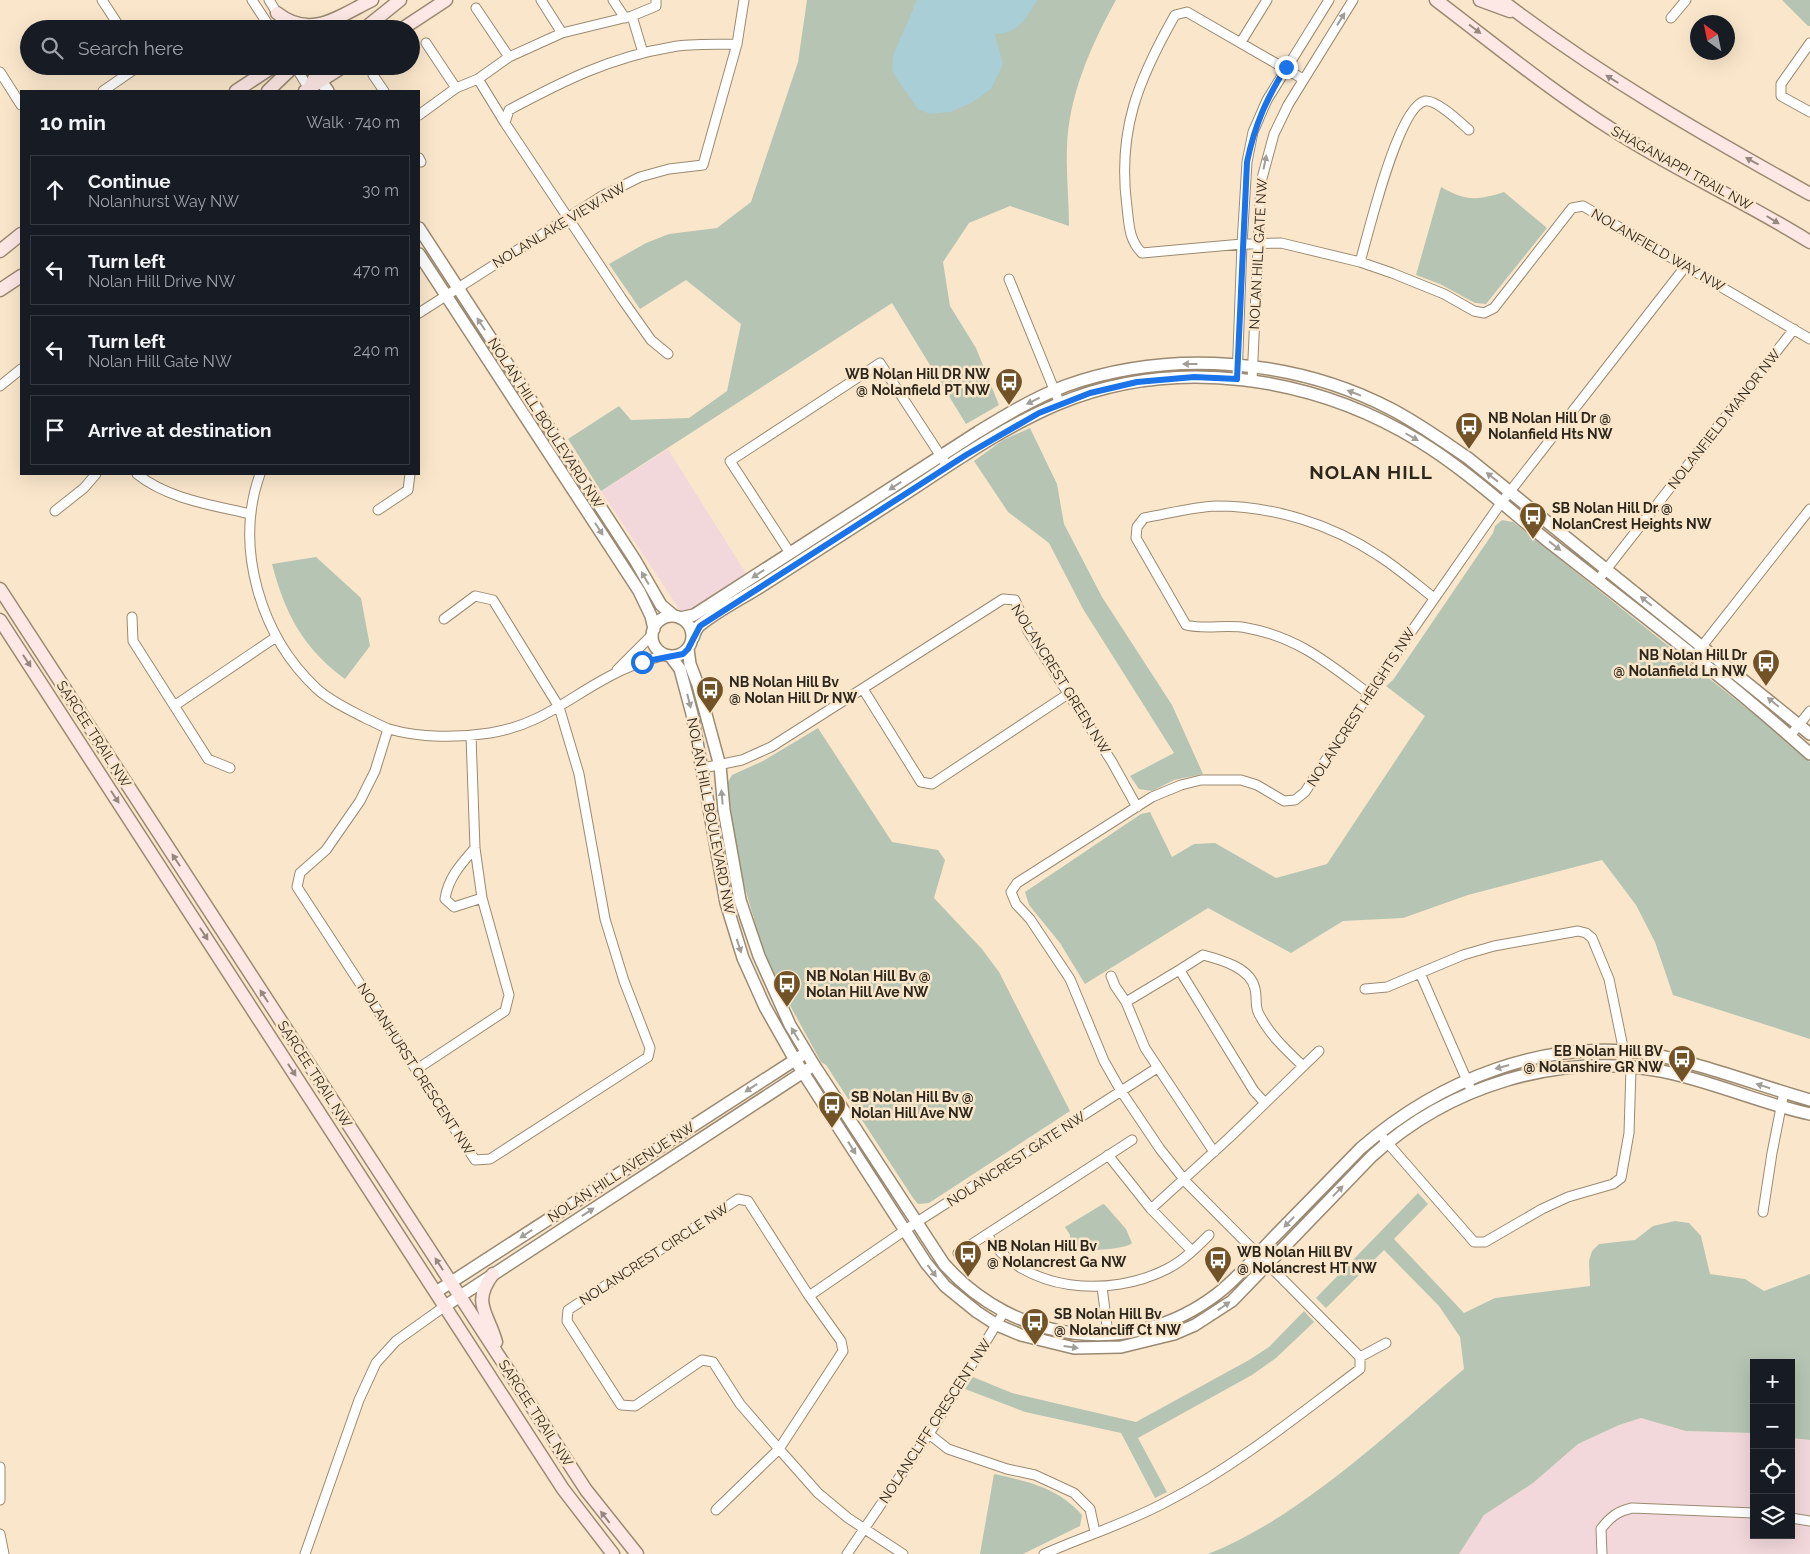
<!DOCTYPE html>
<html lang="en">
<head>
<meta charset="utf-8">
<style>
  body { margin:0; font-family:Raleway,sans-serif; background:#242831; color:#f1f3f6 }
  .controls { position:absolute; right:15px; bottom:15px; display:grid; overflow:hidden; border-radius:0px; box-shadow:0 5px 20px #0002 }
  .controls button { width:45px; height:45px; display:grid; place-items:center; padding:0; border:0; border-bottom:1px solid #363941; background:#171b24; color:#f1f3f6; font:25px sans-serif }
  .compass { position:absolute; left:1690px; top:15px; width:45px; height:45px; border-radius:50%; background:#171b24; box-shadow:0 5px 20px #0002; rotate:327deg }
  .stop { position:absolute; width:15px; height:15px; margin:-11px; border:4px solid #1a73e8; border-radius:50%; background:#fff }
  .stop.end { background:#1a73e8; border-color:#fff; box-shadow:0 1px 5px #0008 }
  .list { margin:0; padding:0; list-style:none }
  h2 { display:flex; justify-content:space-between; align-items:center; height:65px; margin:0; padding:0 20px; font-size:21px }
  h2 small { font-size:16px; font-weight:400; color:#9ea1a6 }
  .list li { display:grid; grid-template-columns:32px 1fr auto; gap:15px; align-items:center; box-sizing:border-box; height:70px; margin:0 10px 10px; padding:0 10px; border:1px solid #363941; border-radius:0px }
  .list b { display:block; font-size:19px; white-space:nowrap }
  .list p { margin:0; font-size:16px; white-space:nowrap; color:#9ea1a6 }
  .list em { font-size:16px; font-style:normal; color:#9ea1a6 }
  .icon { flex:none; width:28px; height:28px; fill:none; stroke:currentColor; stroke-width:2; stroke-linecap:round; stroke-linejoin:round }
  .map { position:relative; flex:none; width:1810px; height:1554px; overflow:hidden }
  .search { position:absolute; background:#171b24; box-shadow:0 5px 20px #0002; left:20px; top:20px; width:400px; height:55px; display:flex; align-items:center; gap:12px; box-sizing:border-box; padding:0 18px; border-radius:28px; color:#9ea1a6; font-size:19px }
  .panel { position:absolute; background:#171b24; box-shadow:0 5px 20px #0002; left:20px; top:90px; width:400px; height:385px; border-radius:0px }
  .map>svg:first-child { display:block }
  .commercial { fill:#f3d8db }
  .green { fill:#b6c4b3 }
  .water { fill:#a9ced6 }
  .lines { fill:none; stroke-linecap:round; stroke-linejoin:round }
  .minor-casing { stroke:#9b8a71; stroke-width:11 }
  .tertiary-casing { stroke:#9b8a71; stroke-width:14 }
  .secondary-casing { stroke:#9b8a71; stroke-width:15 }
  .minor { stroke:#fff; stroke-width:9 }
  .tertiary { stroke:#fff; stroke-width:11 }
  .secondary { stroke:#fee8e6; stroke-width:12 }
  .oneway { fill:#a19e99 }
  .oneway2 { fill:#968881 }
  .route { stroke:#1a73e8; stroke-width:6 }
  .labels { text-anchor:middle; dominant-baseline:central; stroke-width:5; stroke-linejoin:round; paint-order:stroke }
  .street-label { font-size:14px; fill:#2e271c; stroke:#fae7cb }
  .poi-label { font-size:14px; font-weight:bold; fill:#2e271c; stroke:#fae7cb; text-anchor:start }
  .district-label { font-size:19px; font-weight:bold; letter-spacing:1px; fill:#2e271c; stroke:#fae7cb }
</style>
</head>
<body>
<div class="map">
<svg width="1810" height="1554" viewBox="0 0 1810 1554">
  <rect width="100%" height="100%" fill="#fae7cb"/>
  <path class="commercial" d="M668 449 747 575 683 615 601 491Z
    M1641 1418 1686 1431 1754 1433V1535H1791V1438L1810 1440V1554H1459L1484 1515 1533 1483 1578 1444 1619 1425Z"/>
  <path class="green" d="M807 0H1116C1091 45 1068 97 1067 149 1066 174 1069 200 1069 226L1010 206 969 223 943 262 950 306 976 348 999 405 966 424 892 303 601 491 568 439 619 406 631 420 689 418 727 391 741 324 686 280 640 309 609 264 646 243 669 234 717 228 751 202 798 62Z
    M1782 0H1810V26H1808Z
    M1441 187C1466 201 1476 201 1504 192L1547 228 1486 304 1475 303 1440 284 1416 275Z
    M1030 428 1057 484 1064 524 1102 597 1172 705 1203 774 1174 780 1152 791 1139 789 1130 776 1174 753 1083 609 1049 543 1008 512 974 461 1003 440Z
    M1502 520 1513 522 1780 735 1810 762V1039L1673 995 1655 942 1636 905 1602 860 1468 895 1403 918 1343 921 1291 953 1208 908 1085 984 1060 943 1029 905 1025 892 1141 814 1150 812 1172 857 1194 844 1215 843 1276 878 1327 864 1425 716 1386 686 1393 680 1493 533 1495 526Z
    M316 557 361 598 370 646 345 679C303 648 285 614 272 564Z
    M818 728 892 842 938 850 945 860 934 898 982 949 999 972 1070 1111 929 1203 918 1204 913 1198 826 1065 821 1062 775 978 763 950 740 871 727 784 732 775 763 761Z
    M1418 1193 1428 1204 1394 1239 1464 1313 1495 1298 1590 1286 1589 1261 1592 1251 1599 1244 1635 1240 1653 1226 1675 1221 1689 1223 1701 1236 1710 1274 1745 1279 1764 1291 1810 1274V1440L1791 1438V1363H1754V1433L1686 1431 1641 1418 1619 1425 1578 1444 1533 1483 1484 1515 1459 1554H1208C1300 1518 1389 1432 1464 1369L1460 1337 1439 1306 1384 1250 1326 1308 1316 1298Z
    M1103 1204 1105 1205 1126 1229 1132 1243C1124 1250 1087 1251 1075 1249L1070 1243V1235L1065 1227Z
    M1304 1311 1314 1322 1276 1358 1252 1375 1138 1438 1167 1492 1155 1498 1121 1433 1025 1412 965 1389 973 1377 1012 1393 1136 1422 1249 1360 1269 1347Z
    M994 1474C1027 1481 1059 1488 1082 1515L1080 1526 1023 1554H980Z"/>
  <path class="water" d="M917 0H1037C1027 18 1018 34 995 34L1003 64 991 89 973 102 950 112 930 114 918 109 897 79 892 69 893 56Z"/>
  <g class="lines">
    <defs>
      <path id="minor" d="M102 0 121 29
        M252 0 271 29
        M269 0 287 29
        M541 0 562 33
        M613 0 625 18
        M476 8 509 57
        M632 16 656 6V0
        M1671 18 1686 0
        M1241 42 1267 0
        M426 43 456 88 478 79
        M1810 43 1781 84V96L1810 112
        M295 66 309 89
        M0 72 21 105
        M373 75 384 91
        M1303 79 1187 12 1175 15C1138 80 1117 131 1127 207 1129 225 1129 240 1142 253L1242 244 1281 243 1360 262 1392 273 1444 294 1474 311 1484 313 1494 308 1572 208 1583 206 1810 339
        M103 91 139 66
        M419 115 456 88
        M505 123 478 79 509 57 562 33 632 16 643 53
        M419 158 421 162
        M1360 262C1368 235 1398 106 1425 101 1436 99 1461 123 1469 130
        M1009 279 1060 404
        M419 313 602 196 640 177 669 169 703 165 737 44 744 0
        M668 354 651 340 622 299 505 123 509 110C563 81 611 57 672 47 693 43 716 45 737 44
        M1237 379 1242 244 1247 162 1253 132 1267 100 1329 0
        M1252 381 1261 182 1274 134 1288 105 1353 0
        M0 386 21 369
        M137 474C168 499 212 505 250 514
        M260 474C234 547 260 635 316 688 330 701 348 709 365 718 372 721 381 726 389 729 420 738 458 738 490 733 541 725 569 697 612 675 629 666 647 660 665 655
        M378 510 408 490 410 474
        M55 511 84 488 96 474
        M790 553 730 461 880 363 944 461
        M1598 580 1794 329
        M132 617 133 641 208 759 230 768
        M1699 650 1810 509
        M617 670 652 635
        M863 689 921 782 932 784 1068 694
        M1368 693C1329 664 1298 637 1247 628 1226 624 1206 630 1186 625L1136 538 1137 527 1144 518C1167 514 1192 507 1216 506 1274 506 1331 524 1379 556 1398 568 1416 584 1434 598
        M174 706 276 637
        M388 729 375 771 360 801 326 850 300 873 297 887 475 1160 490 1159 648 1057 650 1048 624 981 605 919 579 774 559 707 493 600 475 596 444 619
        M1790 736 1810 711
        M703 768 742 760 771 747 1003 599 1015 600 1028 631 1112 762 1137 807
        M475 848C461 864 448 878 445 899L454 907 482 898
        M1111 976 1115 986 1126 1002 1145 1048 1214 1152
        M1365 989 1387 987 1420 973
        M1126 1002 1181 969
        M417 1069 505 1011 509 995 482 898 475 848 471 736
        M1265 1103 1254 1091 1182 974 1181 969 1203 955C1222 960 1251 968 1255 989 1257 996 1255 1005 1258 1012 1268 1033 1285 1049 1302 1065
        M1379 1133 1474 1242H1485L1542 1209 1568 1197 1613 1184 1621 1178 1629 1133 1631 1068 1624 1052 1609 979 1592 938 1586 933 1578 931 1494 946 1463 955 1420 973 1472 1092
        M1108 1155 1151 1209 1192 1251
        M738 1199 748 1201 809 1296 841 1341 843 1351 779 1449 740 1404 713 1362 702 1360 635 1406 621 1405 567 1321 568 1310Z
        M1151 1209 1229 1138 1319 1051
        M1763 1212 1772 1153 1784 1092
        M987 1235C1024 1293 1110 1298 1167 1269 1183 1261 1197 1247 1209 1235
        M958 1253 1132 1140
        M1102 1287 1108 1334
        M809 1296 917 1222 1157 1068
        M1360 1357 1386 1343
        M929 1434 948 1449 1007 1469 1035 1475 1074 1493 1090 1509 1095 1532
        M0 1467V1500
        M716 1510 779 1449 818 1493 848 1518 903 1554
        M1791 1518 1810 1521
        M0 1534 4 1554
        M305 1554 359 1400 376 1363 396 1341 445 1306
        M847 1554 929 1434 1004 1312
        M1044 1554C1085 1536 1127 1523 1166 1502 1236 1466 1297 1416 1360 1369V1357L1187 1183 1160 1149 1121 1091 1104 1061 1070 979 1030 919 1016 904 1011 892 1017 883 1152 797 1181 785 1201 780H1241L1257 785 1284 801 1295 800 1305 792 1379 678 1501 503 1685 267
        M1602 1554 1601 1529C1610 1517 1618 1511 1632 1508L1754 1513"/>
      <path id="tertiary" d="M321 81 328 91
        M419 228 635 560 661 605 674 616
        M419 254 639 591 651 616 654 629
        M652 636a20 20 0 1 1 40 0a20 20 0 1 1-40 0Z
        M680 618 694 615 978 432C1006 415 1034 398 1065 386 1169 349 1293 358 1391 409 1418 423 1443 441 1468 458L1810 734
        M693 638C695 633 695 630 699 626 717 611 741 599 760 587 805 558 849 530 894 501 947 467 999 429 1058 404 1175 355 1313 376 1419 441 1465 469 1507 508 1549 542 1637 611 1727 679 1810 754
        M688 649 690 664 698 685 720 766 724 810 740 900 759 956 790 1025 814 1065 944 1264C1014 1343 1131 1360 1217 1294 1238 1278 1255 1257 1273 1238 1302 1208 1332 1178 1361 1148 1438 1081 1545 1037 1650 1054 1704 1064 1757 1085 1810 1100
        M671 657 680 669 692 714 726 903 743 958 765 1007 795 1060 926 1263 945 1286 977 1312 997 1325 1021 1335 1074 1348 1121 1347 1174 1334 1195 1325 1232 1301 1372 1156C1449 1086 1558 1052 1661 1071 1712 1081 1759 1103 1810 1114
        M436 1292 801 1056
        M445 1306 808 1069"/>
      <path id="secondary" d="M1436 0C1494 44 1551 91 1613 130 1677 171 1746 202 1810 242
        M1480 0 1510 11
        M1501 0C1599 75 1702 134 1810 194
        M277 13C311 40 339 16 372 0
        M364 29 400 0
        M402 29 446 0
        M309 89 320 66
        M236 91 274 66
        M268 91 294 66
        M305 91 344 66
        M0 251 21 234
        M0 290 21 276
        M0 589 586 1490 637 1554
        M0 620 563 1489 613 1554
        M493 1274C471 1303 488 1313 496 1342"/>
    </defs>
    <use href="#minor" class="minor-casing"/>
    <use href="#tertiary" class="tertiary-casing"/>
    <use href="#secondary" class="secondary-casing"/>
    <use href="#minor" class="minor"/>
    <use href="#tertiary" class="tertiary"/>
    <use href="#secondary" class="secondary"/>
  </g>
  <defs><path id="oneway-solid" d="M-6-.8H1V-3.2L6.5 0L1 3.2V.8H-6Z" transform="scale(1.25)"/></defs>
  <g class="oneway">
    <use href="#oneway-solid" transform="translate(1341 19) rotate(-58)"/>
    <use href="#oneway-solid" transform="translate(1265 162) rotate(-78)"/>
    <use href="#oneway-solid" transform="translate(481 324) rotate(-123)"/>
    <use href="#oneway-solid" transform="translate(1190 364) rotate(180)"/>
    <use href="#oneway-solid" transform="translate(1354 393) rotate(-159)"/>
    <use href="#oneway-solid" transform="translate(1033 401) rotate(154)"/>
    <use href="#oneway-solid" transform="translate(1412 437) rotate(30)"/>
    <use href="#oneway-solid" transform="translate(1492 477) rotate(-142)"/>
    <use href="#oneway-solid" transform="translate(895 486) rotate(147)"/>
    <use href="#oneway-solid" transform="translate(599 529) rotate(57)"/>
    <use href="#oneway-solid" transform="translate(1555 546) rotate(38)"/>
    <use href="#oneway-solid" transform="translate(758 574) rotate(147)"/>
    <use href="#oneway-solid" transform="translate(645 578) rotate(-120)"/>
    <use href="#oneway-solid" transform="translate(1646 601) rotate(-141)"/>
    <use href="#oneway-solid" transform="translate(689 701) rotate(76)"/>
    <use href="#oneway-solid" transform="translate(1773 702) rotate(-141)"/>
    <use href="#oneway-solid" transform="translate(722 797) rotate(-95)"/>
    <use href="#oneway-solid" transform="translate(739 946) rotate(72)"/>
    <use href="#oneway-solid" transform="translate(795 1034) rotate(-121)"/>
    <use href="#oneway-solid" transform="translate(1502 1067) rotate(165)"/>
    <use href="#oneway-solid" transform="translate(1763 1086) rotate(-163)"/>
    <use href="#oneway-solid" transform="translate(751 1088) rotate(147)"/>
    <use href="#oneway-solid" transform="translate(852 1148) rotate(58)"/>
    <use href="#oneway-solid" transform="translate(1338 1191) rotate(-46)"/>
    <use href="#oneway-solid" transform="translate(588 1212) rotate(-33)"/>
    <use href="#oneway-solid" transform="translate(1289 1222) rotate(134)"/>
    <use href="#oneway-solid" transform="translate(526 1234) rotate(147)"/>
    <use href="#oneway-solid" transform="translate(932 1271) rotate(53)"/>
    <use href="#oneway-solid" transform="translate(1224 1306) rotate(-35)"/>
    <use href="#oneway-solid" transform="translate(1071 1347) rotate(8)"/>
  </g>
  <g class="oneway2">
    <use href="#oneway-solid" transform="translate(1475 29) rotate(37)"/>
    <use href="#oneway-solid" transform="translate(1612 79) rotate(-148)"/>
    <use href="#oneway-solid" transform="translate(1752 161) rotate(-151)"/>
    <use href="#oneway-solid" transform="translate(1773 220) rotate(32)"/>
    <use href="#oneway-solid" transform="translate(27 661) rotate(57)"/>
    <use href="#oneway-solid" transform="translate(115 797) rotate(57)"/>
    <use href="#oneway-solid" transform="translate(176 860) rotate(-123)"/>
    <use href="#oneway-solid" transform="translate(204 934) rotate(57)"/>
    <use href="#oneway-solid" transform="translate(264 996) rotate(-123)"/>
    <use href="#oneway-solid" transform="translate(292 1070) rotate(57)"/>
    <use href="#oneway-solid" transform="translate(439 1264) rotate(-123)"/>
    <use href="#oneway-solid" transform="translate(605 1517) rotate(-128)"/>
  </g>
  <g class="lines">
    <path class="route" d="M642 662 683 654 688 649 700 626 966 455 1039 413 1090 393 1137 382 1194 377 1237 379 1247 162C1255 124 1266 100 1286 67"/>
  </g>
  <defs>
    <symbol id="bus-pin" viewBox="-11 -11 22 30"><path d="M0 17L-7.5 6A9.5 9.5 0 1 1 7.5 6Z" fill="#715327" stroke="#fae7cb"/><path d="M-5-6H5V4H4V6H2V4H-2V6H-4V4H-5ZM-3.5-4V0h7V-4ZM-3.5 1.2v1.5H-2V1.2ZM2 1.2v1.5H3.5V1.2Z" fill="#fff"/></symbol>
  </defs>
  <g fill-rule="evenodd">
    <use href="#bus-pin" x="993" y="366" width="32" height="43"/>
    <use href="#bus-pin" x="1453" y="410" width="32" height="43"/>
    <use href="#bus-pin" x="1517" y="500" width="32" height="43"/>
    <use href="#bus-pin" x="1750" y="647" width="32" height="43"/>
    <use href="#bus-pin" x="694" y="674" width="32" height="43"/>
    <use href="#bus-pin" x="771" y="968" width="32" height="43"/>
    <use href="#bus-pin" x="1666" y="1043" width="32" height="43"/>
    <use href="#bus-pin" x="816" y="1089" width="32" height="43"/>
    <use href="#bus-pin" x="952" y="1238" width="32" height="43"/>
    <use href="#bus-pin" x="1202" y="1244" width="32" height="43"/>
    <use href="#bus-pin" x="1019" y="1306" width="32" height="43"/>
  </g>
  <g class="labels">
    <g class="street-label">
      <text transform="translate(1682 168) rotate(29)">SHAGANAPPI TRAIL NW</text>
      <text transform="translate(559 225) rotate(-31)">NOLANLAKE VIEW NW</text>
      <text transform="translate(1658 250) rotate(30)">NOLANFIELD WAY NW</text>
      <text transform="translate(1258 254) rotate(-87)">NOLAN HILL GATE NW</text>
      <text transform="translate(1724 419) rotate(-52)">NOLANFIELD MANOR NW</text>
      <text transform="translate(546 423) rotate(57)">NOLAN HILL BOULEVARD NW</text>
      <text transform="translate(1061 679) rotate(58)">NOLANCREST GREEN NW</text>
      <text transform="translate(1361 707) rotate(-57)">NOLANCREST HEIGHTS NW</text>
      <text transform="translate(94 734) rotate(57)">SARCEE TRAIL NW</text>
      <text transform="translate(711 816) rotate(79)">NOLAN HILL BOULEVARD NW</text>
      <text transform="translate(416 1069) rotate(57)">NOLANHURST CRESCENT NW</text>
      <text transform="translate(315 1074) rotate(57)">SARCEE TRAIL NW</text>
      <text transform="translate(1016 1159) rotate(-33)">NOLANCREST GATE NW</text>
      <text transform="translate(621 1172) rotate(-33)">NOLAN HILL AVENUE NW</text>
      <text transform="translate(654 1254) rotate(-33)">NOLANCREST CIRCLE NW</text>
      <text transform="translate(536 1413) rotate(57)">SARCEE TRAIL NW</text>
      <text transform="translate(935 1421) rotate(-57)">NOLANCLIFF CRESCENT NW</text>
    </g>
    <g class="poi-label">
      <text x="990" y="374" text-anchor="end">WB Nolan Hill DR NW<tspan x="990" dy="16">@ Nolanfield PT NW</tspan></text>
      <text x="1488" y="418">NB Nolan Hill Dr @<tspan x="1488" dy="16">Nolanfield Hts NW</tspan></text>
      <text x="1552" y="508">SB Nolan Hill Dr @<tspan x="1552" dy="16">NolanCrest Heights NW</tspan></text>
      <text x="1747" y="655" text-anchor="end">NB Nolan Hill Dr<tspan x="1747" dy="16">@ Nolanfield Ln NW</tspan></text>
      <text x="729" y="682">NB Nolan Hill Bv<tspan x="729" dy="16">@ Nolan Hill Dr NW</tspan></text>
      <text x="806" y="976">NB Nolan Hill Bv @<tspan x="806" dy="16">Nolan Hill Ave NW</tspan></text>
      <text x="1663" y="1051" text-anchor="end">EB Nolan Hill BV<tspan x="1663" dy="16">@ Nolanshire GR NW</tspan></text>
      <text x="851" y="1097">SB Nolan Hill Bv @<tspan x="851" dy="16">Nolan Hill Ave NW</tspan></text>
      <text x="987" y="1246">NB Nolan Hill Bv<tspan x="987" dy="16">@ Nolancrest Ga NW</tspan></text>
      <text x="1237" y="1252">WB Nolan Hill BV<tspan x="1237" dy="16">@ Nolancrest HT NW</tspan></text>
      <text x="1054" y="1314">SB Nolan Hill Bv<tspan x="1054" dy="16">@ Nolancliff Ct NW</tspan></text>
    </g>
    <g class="district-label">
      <text x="1371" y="472">NOLAN HILL</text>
    </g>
  </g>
</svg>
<div class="controls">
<button>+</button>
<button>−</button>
<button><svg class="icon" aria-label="locate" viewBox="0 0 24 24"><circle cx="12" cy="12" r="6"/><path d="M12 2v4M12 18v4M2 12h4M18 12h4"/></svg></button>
<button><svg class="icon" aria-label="layers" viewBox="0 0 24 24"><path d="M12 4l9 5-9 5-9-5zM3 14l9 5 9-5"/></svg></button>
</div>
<svg class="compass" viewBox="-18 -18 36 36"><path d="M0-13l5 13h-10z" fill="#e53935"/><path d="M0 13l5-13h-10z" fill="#9ea1a6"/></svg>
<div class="stop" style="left:642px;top:662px"></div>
<div class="stop end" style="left:1286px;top:67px"></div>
<div class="search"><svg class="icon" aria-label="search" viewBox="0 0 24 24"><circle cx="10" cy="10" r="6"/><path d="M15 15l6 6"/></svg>Search here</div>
<section class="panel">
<h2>10 min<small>Walk · 740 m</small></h2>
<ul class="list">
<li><svg class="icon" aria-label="ahead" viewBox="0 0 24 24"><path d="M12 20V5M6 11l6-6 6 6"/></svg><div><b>Continue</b><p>Nolanhurst Way NW</p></div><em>30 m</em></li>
<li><svg class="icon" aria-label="left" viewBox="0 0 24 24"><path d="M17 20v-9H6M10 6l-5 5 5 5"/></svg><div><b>Turn left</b><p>Nolan Hill Drive NW</p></div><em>470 m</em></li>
<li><svg class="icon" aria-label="left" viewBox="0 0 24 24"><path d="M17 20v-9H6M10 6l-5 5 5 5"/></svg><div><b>Turn left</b><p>Nolan Hill Gate NW</p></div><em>240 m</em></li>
<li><svg class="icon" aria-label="arrive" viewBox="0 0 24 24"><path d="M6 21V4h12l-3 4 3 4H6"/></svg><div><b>Arrive at destination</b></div></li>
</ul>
</section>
</div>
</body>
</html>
